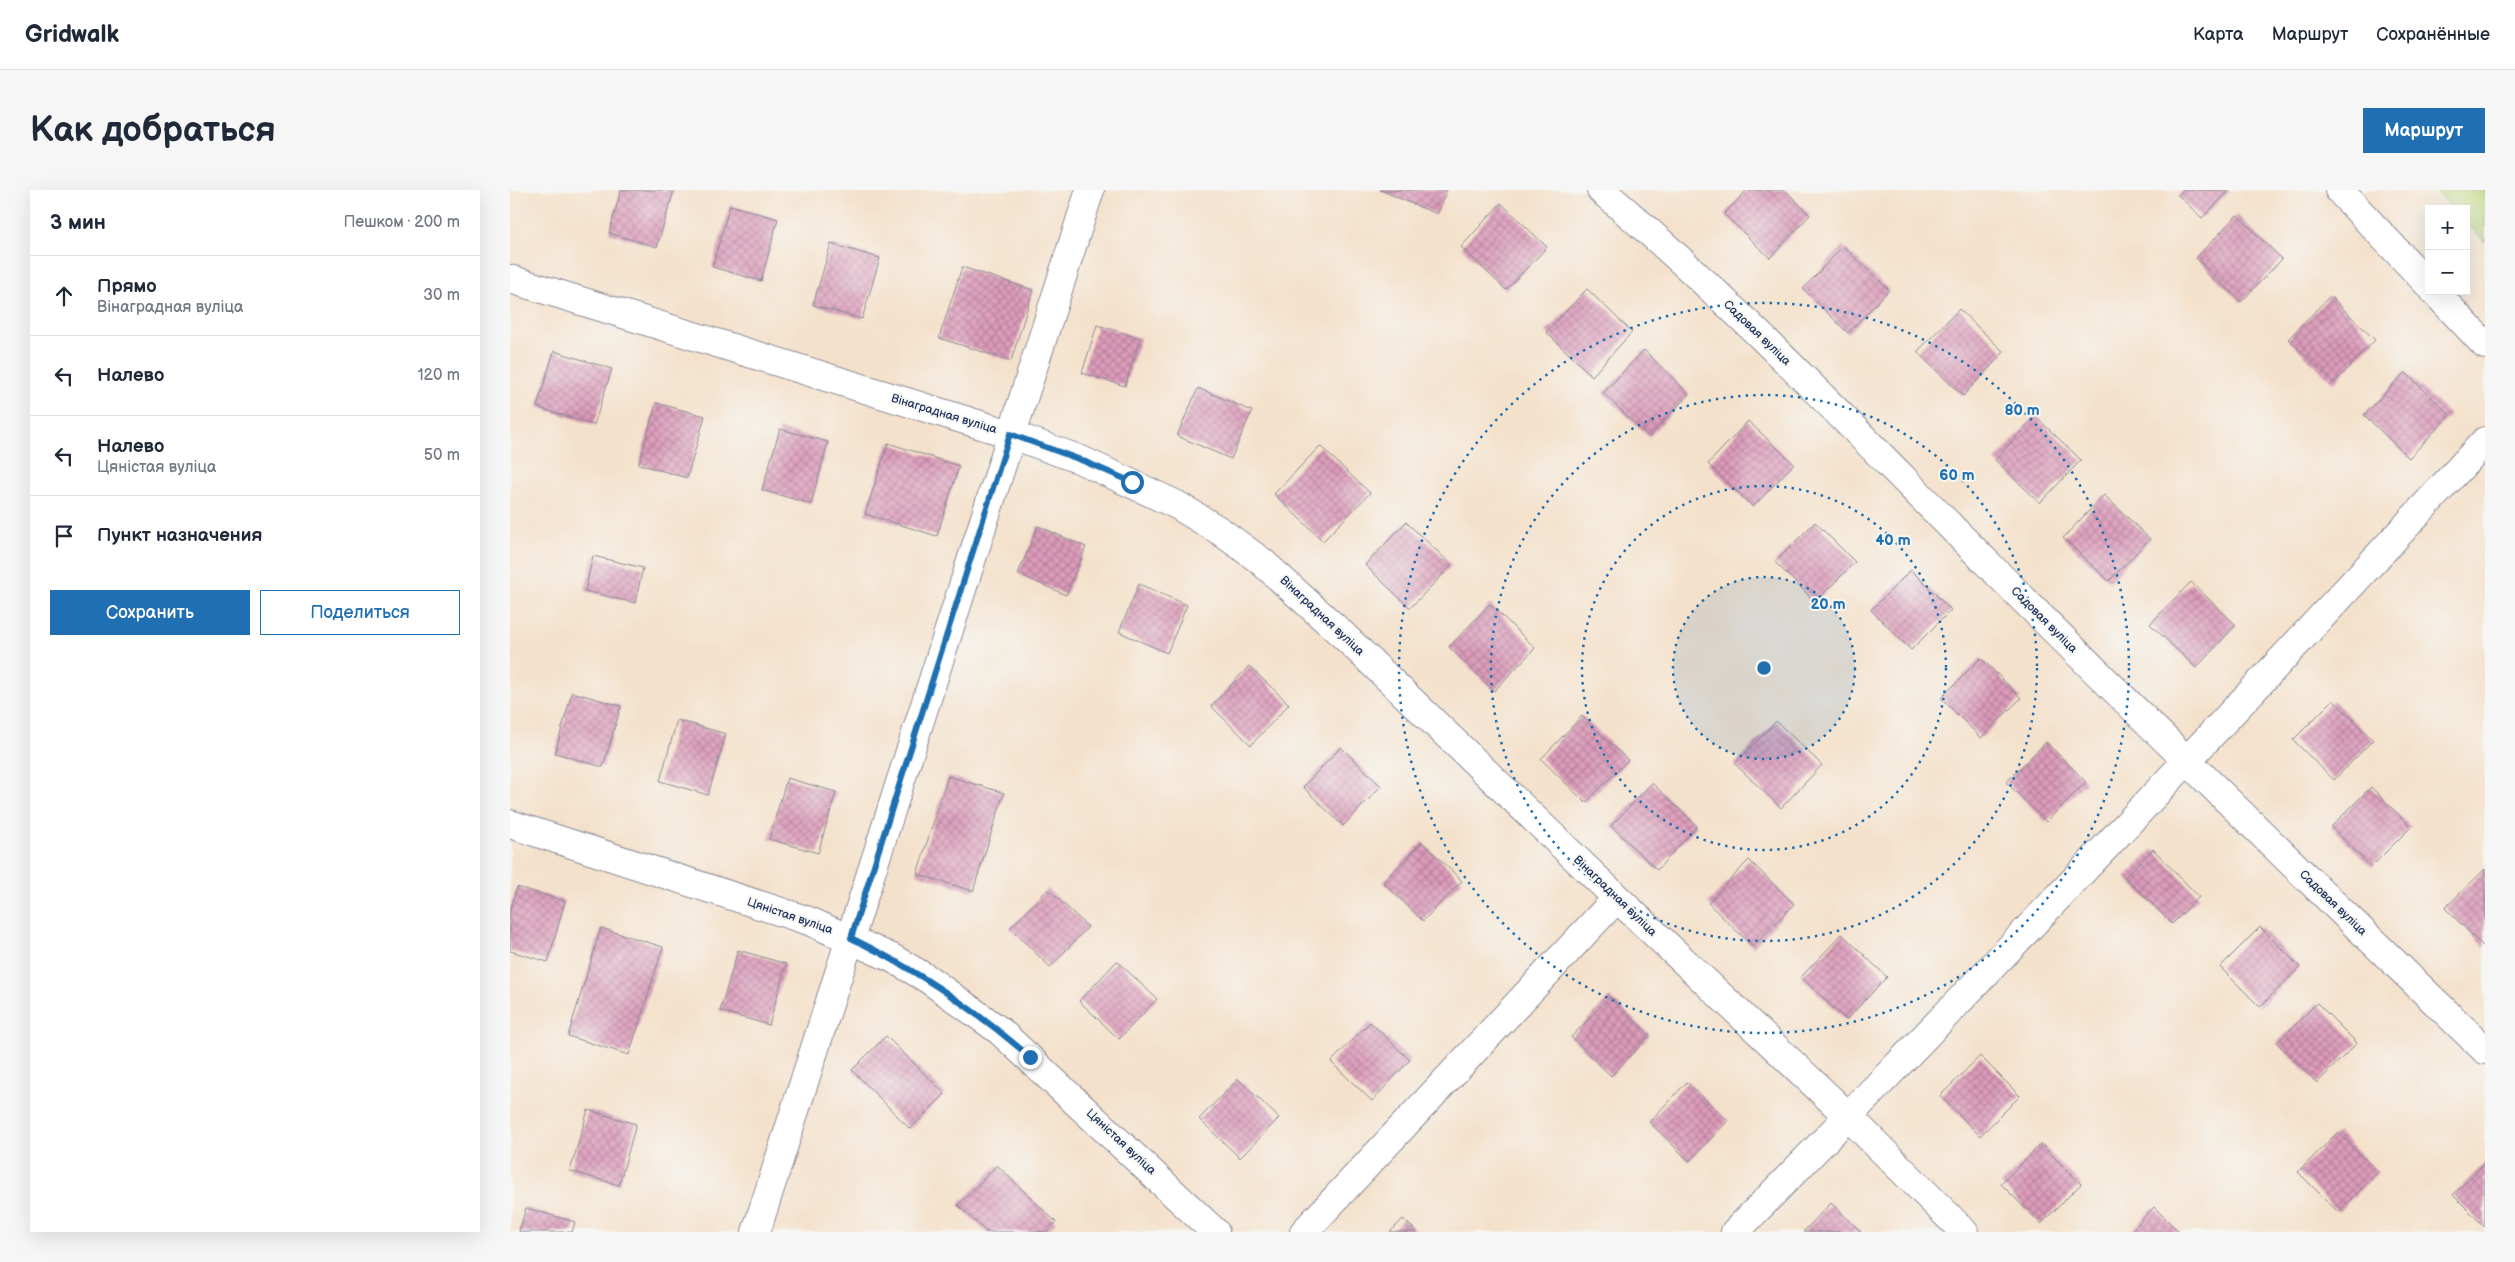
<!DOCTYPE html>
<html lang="ru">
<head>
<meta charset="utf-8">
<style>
  body { margin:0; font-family:"Balsamiq Sans",sans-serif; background:#f6f6f7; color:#1f2937 }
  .controls { position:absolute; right:15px; top:15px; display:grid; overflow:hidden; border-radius:0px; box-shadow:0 5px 20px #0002 }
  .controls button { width:45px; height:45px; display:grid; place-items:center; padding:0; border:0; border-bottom:1px solid #e0e1e3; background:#fff; color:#1f2937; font:25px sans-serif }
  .stop { position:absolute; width:15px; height:15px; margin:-11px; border:4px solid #1f6fb2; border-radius:50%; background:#fff }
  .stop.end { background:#1f6fb2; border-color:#fff; box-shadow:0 1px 5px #0008 }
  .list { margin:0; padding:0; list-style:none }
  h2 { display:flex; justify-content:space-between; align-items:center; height:65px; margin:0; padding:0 20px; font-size:21px }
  h2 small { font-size:16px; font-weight:400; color:#747a83 }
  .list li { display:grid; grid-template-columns:32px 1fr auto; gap:15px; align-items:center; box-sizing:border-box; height:80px; padding:0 20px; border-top:1px solid #e0e1e3 }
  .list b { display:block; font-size:19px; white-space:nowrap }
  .list p { margin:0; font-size:16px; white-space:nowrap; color:#747a83 }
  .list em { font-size:16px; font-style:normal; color:#747a83 }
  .actions { display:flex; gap:10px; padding:15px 20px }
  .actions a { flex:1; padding:11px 0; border:1px solid #1f6fb2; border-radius:0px; text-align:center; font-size:18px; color:#1f6fb2 }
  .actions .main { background:#1f6fb2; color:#fff }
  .icon { flex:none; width:28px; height:28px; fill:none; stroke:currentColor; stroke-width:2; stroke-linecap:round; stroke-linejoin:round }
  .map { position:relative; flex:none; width:1975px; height:1042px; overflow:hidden; border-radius:0px }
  header { display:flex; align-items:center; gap:30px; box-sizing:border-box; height:70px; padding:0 25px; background:#fff; border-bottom:1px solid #e0e1e3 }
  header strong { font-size:24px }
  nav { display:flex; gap:28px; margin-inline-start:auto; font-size:18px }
  .intro { display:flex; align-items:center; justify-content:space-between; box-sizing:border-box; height:120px; padding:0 30px }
  h1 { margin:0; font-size:35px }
  .button { padding:12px 22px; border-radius:0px; background:#1f6fb2; color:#fff; font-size:18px; font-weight:700 }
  main { display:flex; gap:30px; padding:0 30px }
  aside { flex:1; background:#fff; border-radius:0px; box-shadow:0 5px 20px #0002 }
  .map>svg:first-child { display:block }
  .garden { fill:#bcd67c; stroke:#6c826d }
  .building { fill:url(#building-cross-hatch) }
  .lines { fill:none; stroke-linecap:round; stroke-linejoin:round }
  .minor-casing { stroke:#888894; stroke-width:30 }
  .minor { stroke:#fff; stroke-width:28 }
  .route { stroke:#1f6fb2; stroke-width:6 }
  .ring { fill:none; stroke:#1f6fb2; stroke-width:2.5; stroke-dasharray:2.5 5 }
  .labels { text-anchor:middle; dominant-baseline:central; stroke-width:4; stroke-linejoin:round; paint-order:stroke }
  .street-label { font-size:12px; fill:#1b2f5e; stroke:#f6f6f2 }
  .centre { fill:#1f6fb2; stroke:#f6f6f2; stroke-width:2.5 }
  .ring-label { font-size:15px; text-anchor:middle; font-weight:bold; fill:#1f6fb2; stroke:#f6f6f2; stroke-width:4; stroke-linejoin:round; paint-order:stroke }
</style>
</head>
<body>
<header>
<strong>Gridwalk</strong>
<nav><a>Карта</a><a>Маршрут</a><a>Сохранённые</a></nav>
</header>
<div class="intro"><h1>Как добраться</h1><a class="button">Маршрут</a></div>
<main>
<aside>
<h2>3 мин<small>Пешком · 200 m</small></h2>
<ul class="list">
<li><svg class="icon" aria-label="ahead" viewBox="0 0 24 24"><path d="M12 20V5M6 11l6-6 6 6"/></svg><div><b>Прямо</b><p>Вінаградная вуліца</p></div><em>30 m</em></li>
<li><svg class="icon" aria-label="left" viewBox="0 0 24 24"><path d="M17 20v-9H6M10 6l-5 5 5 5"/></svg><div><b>Налево</b></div><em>120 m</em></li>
<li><svg class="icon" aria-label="left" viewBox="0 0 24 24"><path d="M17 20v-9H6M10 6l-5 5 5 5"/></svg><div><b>Налево</b><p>Цяністая вуліца</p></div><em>50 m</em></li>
<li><svg class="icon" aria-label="arrive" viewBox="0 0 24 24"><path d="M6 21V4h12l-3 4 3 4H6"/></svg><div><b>Пункт назначения</b></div></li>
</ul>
<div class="actions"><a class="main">Сохранить</a><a>Поделиться</a></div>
</aside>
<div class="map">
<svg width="1975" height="1042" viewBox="0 0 1975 1042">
  <defs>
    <pattern id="building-cross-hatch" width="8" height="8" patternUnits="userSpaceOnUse" patternTransform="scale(1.25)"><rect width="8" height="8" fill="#dd9bba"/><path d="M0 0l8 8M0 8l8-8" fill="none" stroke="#b27f9a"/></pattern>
  </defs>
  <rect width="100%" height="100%" fill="#f6f6f2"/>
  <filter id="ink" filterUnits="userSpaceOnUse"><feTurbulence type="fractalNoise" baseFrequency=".02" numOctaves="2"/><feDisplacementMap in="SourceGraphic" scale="10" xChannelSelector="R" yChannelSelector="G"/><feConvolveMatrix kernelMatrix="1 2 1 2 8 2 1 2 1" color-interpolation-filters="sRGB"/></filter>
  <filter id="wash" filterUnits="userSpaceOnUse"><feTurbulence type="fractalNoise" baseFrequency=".0096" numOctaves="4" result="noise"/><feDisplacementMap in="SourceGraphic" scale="20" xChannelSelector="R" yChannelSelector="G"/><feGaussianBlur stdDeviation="1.12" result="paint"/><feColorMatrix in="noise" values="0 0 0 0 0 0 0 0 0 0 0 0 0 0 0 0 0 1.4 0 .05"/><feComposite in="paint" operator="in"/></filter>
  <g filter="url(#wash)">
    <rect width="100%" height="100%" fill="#f4e1cb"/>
    <path class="garden" d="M1926 0H1975V52L1956 32V19H1943Z"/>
    <g id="blocks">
      <path class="building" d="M111 0H164L147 57 99 43Z
        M870 0H937L927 24Z
        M1237 0H1275L1300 25 1260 68 1214 24Z
        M1673 0H1720L1692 28 1668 5Z
        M991 13 1037 57 996 100 951 57Z
        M220 15 268 29 251 91 202 77Z
        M1727 25 1772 69 1731 112 1686 68Z
        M321 54 370 68 352 129 303 115Z
        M1333 56 1379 100 1338 143 1293 99Z
        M452 77 523 100 501 171 429 148Z
        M1077 99 1122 142 1082 186 1036 142Z
        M1820 106 1865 150 1824 193 1778 149Z
        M1449 119 1494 162 1453 206 1407 162Z
        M587 135 630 148 615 196 572 183Z
        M1134 160 1179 204 1139 247 1093 203Z
        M44 161 102 179 84 235 27 217Z
        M1895 182 1940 225 1899 268 1854 225Z
        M688 198 742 221 721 269 667 246Z
        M146 213 195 226 177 288 129 274Z
        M1525 226 1571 270 1530 313 1485 270Z
        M1238 231 1284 274 1243 317 1198 274Z
        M270 239 318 252 301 314 252 300Z
        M378 253 449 276 427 346 355 324Z
        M810 256 860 303 813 351 764 304Z
        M1594 305 1640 349 1599 391 1553 348Z
        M896 332 942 375 900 418 855 375Z
        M1305 332 1345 372 1305 412 1265 372Z
        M528 336 576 357 556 405 508 384Z
        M83 366 133 378 125 413 75 401Z
        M1401 380 1441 420 1401 460 1361 420Z
        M1681 392 1726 435 1686 478 1640 434Z
        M629 394 677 415 657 463 609 442Z
        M980 414 1025 458 984 501 939 457Z
        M1471 468 1511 508 1471 548 1431 508Z
        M739 476 779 514 741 555 701 516Z
        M62 502 111 516 93 577 45 563Z
        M1823 510 1863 550 1824 590 1783 550Z
        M1072 526 1118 570 1076 613 1031 569Z
        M167 530 216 544 198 605 150 591Z
        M1266 531 1312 575 1271 618 1225 574Z
        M1536 552 1576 592 1536 632 1496 592Z
        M831 557 871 596 833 636 793 597Z
        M438 586 494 603 463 701 407 684Z
        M277 588 326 602 308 663 259 649Z
        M1142 593 1187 636 1147 680 1101 636Z
        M1861 597 1901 637 1861 677 1821 637Z
        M912 652 952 691 913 731 873 692Z
        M1643 659 1689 707 1662 734 1615 687Z
        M1239 670 1284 714 1243 757 1198 713Z
        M1975 679V758L1935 718Z
        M7 697 55 711 38 772 0 761V720Z
        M538 699 578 737 540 777 500 738Z
        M1750 737 1790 777 1750 817 1710 777Z
        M91 738 153 757 119 865 58 846Z
        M1332 744 1377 787 1336 830 1291 787Z
        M228 760 276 774 259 835 210 821Z
        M607 771 647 809 609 849 569 811Z
        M1100 807 1140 845 1101 886 1061 847Z
        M1807 813 1847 853 1807 893 1767 853Z
        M860 832 900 870 862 911 821 872Z
        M376 846 435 904 400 939 342 880Z
        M1470 866 1510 906 1470 946 1430 906Z
        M728 889 769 928 730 968 689 929Z
        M1177 892 1218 931 1179 971 1139 932Z
        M78 920 126 934 109 995 60 981Z
        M1828 942 1868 982 1828 1022 1788 982Z
        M1531 954 1571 994 1531 1034 1491 994Z
        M1975 973V1037L1943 1005Z
        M487 975 546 1032 537 1042H476L448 1015Z
        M1321 1013 1351 1042H1293Z
        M1644 1017 1669 1042H1620Z
        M16 1018 65 1032 62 1042H9Z
        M893 1029 907 1042H880Z"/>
    </g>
  </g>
  <g filter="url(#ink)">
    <use href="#blocks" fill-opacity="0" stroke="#888894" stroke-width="1"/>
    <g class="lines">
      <defs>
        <path id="minor" d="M1091 0C1228 116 1352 248 1479 375 1642 538 1808 699 1975 860
          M1829 0 1919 95
          M0 89 500 244 571 270 667 315 710 341 751 371 834 446 1107 708 1339 927 1454 1042
          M1924 101 1975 155
          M0 634 299 731 382 768 418 789 490 841 705 1042
          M246 1042 580 0
          M794 1042 1107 708
          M1225 1042C1480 783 1728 517 1975 251"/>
      </defs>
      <use href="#minor" class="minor-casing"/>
      <use href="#minor" class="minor"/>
    </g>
  </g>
  <g class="lines" filter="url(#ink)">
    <path class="route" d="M520 867C465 819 407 780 341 748L500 244 571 270 622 292"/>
  </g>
  <circle cx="1254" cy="478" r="91" fill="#1f6fb2" fill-opacity=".12"/>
  <g class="ring">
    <circle cx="1254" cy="478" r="91"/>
    <circle cx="1254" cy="478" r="182"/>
    <circle cx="1254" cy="478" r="273"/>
    <circle cx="1254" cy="478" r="365"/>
  </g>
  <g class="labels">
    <g class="street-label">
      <text transform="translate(1247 143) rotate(44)">Садовая вуліца</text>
      <text transform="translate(434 224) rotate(17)">Вінаградная вуліца</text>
      <text transform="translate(812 426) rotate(43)">Вінаградная вуліца</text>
      <text transform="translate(1534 430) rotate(45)">Садовая вуліца</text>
      <text transform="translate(1105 706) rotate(44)">Вінаградная вуліца</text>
      <text transform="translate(1823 713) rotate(44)">Садовая вуліца</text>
      <text transform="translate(280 726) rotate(19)">Цяністая вуліца</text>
      <text transform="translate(611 952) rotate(43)">Цяністая вуліца</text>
    </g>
  </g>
  <circle cx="1254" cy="478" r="8" class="centre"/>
  <g class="ring-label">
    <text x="1512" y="225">80 m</text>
    <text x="1447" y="290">60 m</text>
    <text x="1383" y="355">40 m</text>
    <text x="1318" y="419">20 m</text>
  </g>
</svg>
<div class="controls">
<button>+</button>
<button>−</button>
</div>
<div class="stop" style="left:622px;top:292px"></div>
<div class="stop end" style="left:520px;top:867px"></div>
</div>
</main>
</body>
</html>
